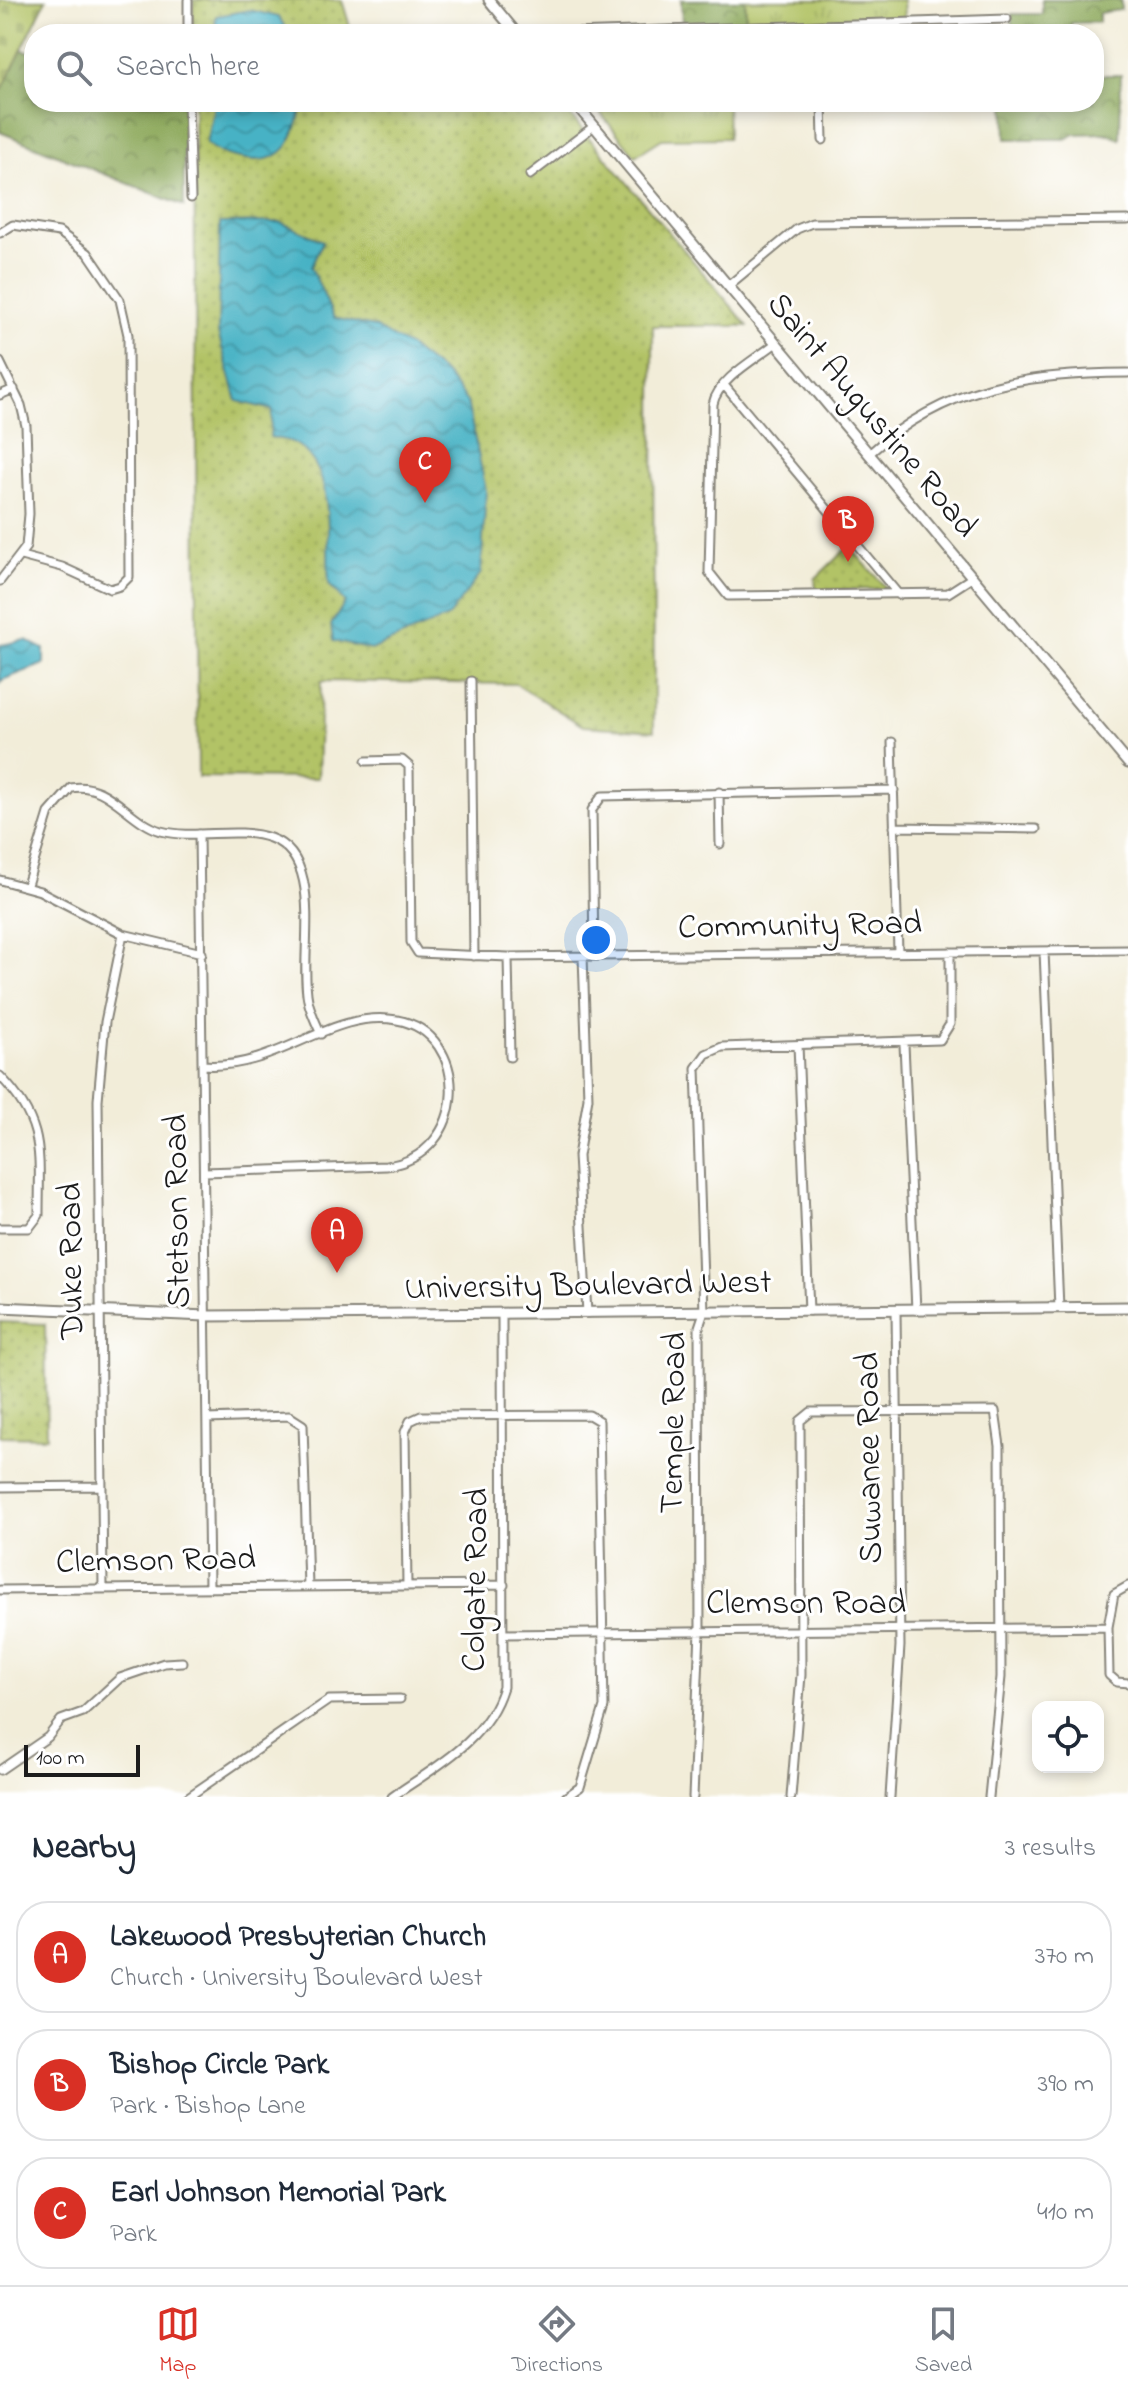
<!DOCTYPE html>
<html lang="en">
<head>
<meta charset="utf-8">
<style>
  body { margin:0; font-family:"Indie Flower",sans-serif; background:#f6f6f7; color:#1f2937 }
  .controls { position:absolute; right:24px; bottom:24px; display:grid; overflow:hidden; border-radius:16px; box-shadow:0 4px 12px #0003 }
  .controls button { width:72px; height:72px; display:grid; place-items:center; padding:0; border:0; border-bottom:2px solid #e0e1e3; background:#fff; color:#1f2937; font:40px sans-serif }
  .scale { position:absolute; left:24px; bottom:20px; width:116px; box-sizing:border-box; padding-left:8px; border:4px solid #1c1c1c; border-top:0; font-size:22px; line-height:28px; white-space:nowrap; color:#1c1c1c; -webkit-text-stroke:6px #fff; paint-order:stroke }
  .you { position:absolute; left:596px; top:940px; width:28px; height:28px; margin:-20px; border:6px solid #fff; border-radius:50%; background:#1a73e8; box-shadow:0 0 0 12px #1a73e833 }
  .badge { display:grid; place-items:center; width:52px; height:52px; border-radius:50%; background:#d93025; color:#fff; font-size:26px; font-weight:700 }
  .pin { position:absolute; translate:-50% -66px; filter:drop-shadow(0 2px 4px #0008) }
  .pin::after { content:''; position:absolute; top:42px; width:28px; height:24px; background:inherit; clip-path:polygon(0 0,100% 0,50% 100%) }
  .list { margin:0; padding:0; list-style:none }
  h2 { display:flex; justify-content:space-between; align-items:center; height:104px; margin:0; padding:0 32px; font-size:34px }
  h2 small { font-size:26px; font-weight:400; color:#747a83 }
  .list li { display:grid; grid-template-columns:52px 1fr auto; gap:24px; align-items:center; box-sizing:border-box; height:112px; margin:0 16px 16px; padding:0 16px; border:2px solid #e0e1e3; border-radius:32px }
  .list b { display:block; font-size:30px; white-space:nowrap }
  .list p { margin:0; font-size:26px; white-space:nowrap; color:#747a83 }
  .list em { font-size:26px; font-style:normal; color:#747a83 }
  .icon { flex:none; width:44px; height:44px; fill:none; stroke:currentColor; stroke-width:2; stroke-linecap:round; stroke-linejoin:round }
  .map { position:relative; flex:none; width:1128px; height:1797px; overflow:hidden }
  .search { position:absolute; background:#fff; box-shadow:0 4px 12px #0003; left:24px; right:24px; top:24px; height:88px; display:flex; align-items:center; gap:20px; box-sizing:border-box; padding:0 28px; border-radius:32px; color:#747a83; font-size:30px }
  .sheet { height:488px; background:#fff }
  nav { display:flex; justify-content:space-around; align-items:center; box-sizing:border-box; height:112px; border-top:2px solid #e0e1e3; background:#fff; font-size:22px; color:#747a83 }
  nav a { display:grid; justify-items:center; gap:4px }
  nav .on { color:#d93025 }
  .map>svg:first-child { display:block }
  .grass { fill:url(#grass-tufts); stroke:#677041; stroke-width:2 }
  .forest { fill:url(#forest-crowns); stroke:#54623c; stroke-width:2 }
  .cemetery { fill:url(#cemetery-stones); stroke:#677041; stroke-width:2 }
  .park { fill:url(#park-dots); stroke:#677041; stroke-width:2 }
  .water { fill:url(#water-waves); stroke:#326770; stroke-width:2 }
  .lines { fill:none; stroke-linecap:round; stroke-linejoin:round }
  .minor-casing { stroke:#87847a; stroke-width:11 }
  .major-casing { stroke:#87847a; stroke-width:13 }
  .minor { stroke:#fff; stroke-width:7 }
  .major { stroke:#fff; stroke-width:9 }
  .labels { text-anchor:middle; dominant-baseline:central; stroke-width:6; stroke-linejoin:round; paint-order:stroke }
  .street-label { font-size:34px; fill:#1c1c1c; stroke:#fff }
</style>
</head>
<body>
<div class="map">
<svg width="1128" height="1797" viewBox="0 0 1128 1797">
  <defs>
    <pattern id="grass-tufts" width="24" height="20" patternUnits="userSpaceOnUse" patternTransform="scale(2)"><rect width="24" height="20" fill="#b2c366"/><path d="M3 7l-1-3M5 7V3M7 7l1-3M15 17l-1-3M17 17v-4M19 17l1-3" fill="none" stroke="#98a758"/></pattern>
    <pattern id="forest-crowns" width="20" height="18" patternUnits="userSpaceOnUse" patternTransform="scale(2)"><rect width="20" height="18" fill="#8da95b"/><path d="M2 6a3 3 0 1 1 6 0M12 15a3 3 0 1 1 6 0" fill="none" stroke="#72894a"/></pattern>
    <pattern id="cemetery-stones" width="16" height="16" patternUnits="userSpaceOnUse" patternTransform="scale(2)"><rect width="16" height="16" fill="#b2c366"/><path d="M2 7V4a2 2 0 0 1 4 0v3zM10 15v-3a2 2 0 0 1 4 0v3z" fill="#98a758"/></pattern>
    <pattern id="park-dots" width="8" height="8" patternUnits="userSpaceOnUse" patternTransform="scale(2)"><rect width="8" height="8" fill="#b2c366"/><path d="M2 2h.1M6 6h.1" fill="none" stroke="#98a758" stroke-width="1.8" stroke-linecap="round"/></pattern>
    <pattern id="water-waves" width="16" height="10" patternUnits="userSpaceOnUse" patternTransform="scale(2)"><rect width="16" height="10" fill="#47b2c5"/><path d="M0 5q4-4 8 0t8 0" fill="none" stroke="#3a909f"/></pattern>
  </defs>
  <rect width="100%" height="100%" fill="#fff"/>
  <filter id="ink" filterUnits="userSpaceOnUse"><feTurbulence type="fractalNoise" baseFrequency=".0125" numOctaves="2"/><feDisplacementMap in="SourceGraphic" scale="16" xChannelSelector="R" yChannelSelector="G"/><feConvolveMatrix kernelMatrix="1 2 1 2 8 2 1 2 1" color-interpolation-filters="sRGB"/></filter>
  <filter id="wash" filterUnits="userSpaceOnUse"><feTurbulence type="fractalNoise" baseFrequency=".006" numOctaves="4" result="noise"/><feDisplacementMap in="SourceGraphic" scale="32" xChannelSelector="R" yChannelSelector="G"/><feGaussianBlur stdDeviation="1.8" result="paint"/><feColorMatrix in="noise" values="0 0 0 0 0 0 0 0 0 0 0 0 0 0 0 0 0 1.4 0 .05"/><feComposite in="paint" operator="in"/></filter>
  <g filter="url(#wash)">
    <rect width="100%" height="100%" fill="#f2edd9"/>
    <path class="grass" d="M745 0H903L904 18 746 24Z
      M727 102 728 138 662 139 635 156 593 104Z"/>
    <path class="forest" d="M681 0H745L746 24H682Z
      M1042 0H1121V10L1099 13V22L1071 23V34H1011L1012 14H1042Z
      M21 50 34 52V102L184 104V206L0 132V94Z
      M1094 75H1121L1120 139 1105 133 1075 134 1065 139H1006L1005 102H1094Z"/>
    <path class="cemetery" d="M0 0H46L0 94Z"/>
    <path class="park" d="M193 0H342L351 30 496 28 501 34H193Z
      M194 102H559L748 326H653L654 731 583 726 516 684 321 681 318 778 198 777Z
      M849 546 887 589 816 590 815 579Z
      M0 1322 45 1324 47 1437 0 1436Z"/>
    <path class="water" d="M250 10 279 17 289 34H215L216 16Z
      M215 102H303C296 135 287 166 246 159 229 156 219 154 206 143Z
      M280 222 323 241 311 267 334 318 374 327 410 347 446 375 467 402 486 490 481 573 448 617 371 650 333 641 331 625 345 602 329 584C325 541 339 469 294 443 288 439 277 439 270 437L272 410 237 401 218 333 220 223Z
      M26 640 44 649V664L2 680 0 685V645Z"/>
  </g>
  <g filter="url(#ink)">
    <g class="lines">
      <defs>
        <path id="minor" d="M188 0V34
          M540 34 1007 19
          M188 102 191 198
          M822 102 823 140
          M530 175 594 126
          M0 233 13 225 59 232 88 253 120 300 128 335 129 577 120 586 110 589 62 567 21 556
          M728 286 797 229 812 223 1128 220
          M776 343C756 359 718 379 713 404L709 572 728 596 948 593 973 577
          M0 362 21 405 26 426 29 514 26 547 0 581
          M724 385 899 595
          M0 395 14 389
          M869 454C947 384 1027 374 1128 373
          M471 681 474 956
          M892 742 898 952
          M366 761 402 760 409 766 411 942 418 953 508 957 1128 950
          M719 792 720 844
          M894 827 1036 829
          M199 834 209 1587
          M0 880 40 891 123 934 202 953
          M27 885 49 813 71 788C108 781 128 821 161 831 196 840 237 826 270 838 327 858 298 954 308 1000 310 1011 316 1023 321 1034
          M1044 951 1059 1308
          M583 956 588 1098 578 1156 587 1313
          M594 956 592 810 602 796 894 790
          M508 957 510 1057
          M904 1044 916 1310
          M798 1045 809 1311
          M203 1065C277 1071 330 1008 397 1020 472 1033 470 1156 386 1166L204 1172
          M0 1076C46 1123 39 1154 39 1215L29 1228H0
          M207 1419 289 1416 303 1425 308 1587
          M0 1487 102 1486
          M407 1586 405 1432 410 1421 421 1416 589 1415 599 1421 604 1707 580 1787 566 1797
          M1128 1586 1114 1594 1108 1627 1109 1675 1117 1682 1128 1683
          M103 1589 98 1100 105 1022 123 934
          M0 1590 504 1585
          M504 1634 1108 1627
          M0 1770 48 1737 61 1720 83 1712 120 1678 164 1663 182 1662
          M188 1797 329 1700 400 1699
          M392 1797C435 1767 487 1741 503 1687L502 1313
          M693 1797 700 1631 699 1327 704 1312 696 1068 706 1054 722 1047 940 1040 950 1024V952
          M791 1797 801 1675 800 1421 811 1412 995 1411 1000 1446 1001 1677 989 1797
          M890 1797 900 1646 896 1310"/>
        <path id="major" d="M489 0 517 34
          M574 102 1128 763
          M0 1307 206 1316 1128 1307"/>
      </defs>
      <use href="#minor" class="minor-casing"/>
      <use href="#major" class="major-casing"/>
      <use href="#minor" class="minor"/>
      <use href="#major" class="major"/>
    </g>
  </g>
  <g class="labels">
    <g class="street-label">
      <text transform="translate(871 416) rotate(50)">Saint Augustine Road</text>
      <text transform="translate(800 927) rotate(-1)">Community Road</text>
      <text transform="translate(179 1211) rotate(-91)">Stetson Road</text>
      <text transform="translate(73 1261) rotate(-91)">Duke Road</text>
      <text transform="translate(588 1287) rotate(-1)">University Boulevard West</text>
      <text transform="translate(675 1423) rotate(-89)">Temple Road</text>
      <text transform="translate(871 1458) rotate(-91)">Suwanee Road</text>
      <text transform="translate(156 1562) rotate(-1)">Clemson Road</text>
      <text transform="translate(477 1580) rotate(-89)">Colgate Road</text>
      <text x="806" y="1605">Clemson Road</text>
    </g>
  </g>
</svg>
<div class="controls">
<button><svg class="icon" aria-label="locate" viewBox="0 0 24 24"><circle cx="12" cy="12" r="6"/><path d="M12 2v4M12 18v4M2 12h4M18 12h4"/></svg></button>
</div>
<div class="scale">100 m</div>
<div class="you"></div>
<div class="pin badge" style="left:337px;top:1273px">A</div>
<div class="pin badge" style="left:848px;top:562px">B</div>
<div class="pin badge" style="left:425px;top:503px">C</div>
<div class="search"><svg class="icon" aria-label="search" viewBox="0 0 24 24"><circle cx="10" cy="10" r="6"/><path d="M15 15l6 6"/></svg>Search here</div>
</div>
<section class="sheet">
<h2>Nearby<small>3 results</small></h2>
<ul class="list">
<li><span class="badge">A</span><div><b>Lakewood Presbyterian Church</b><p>Church · University Boulevard West</p></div><em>370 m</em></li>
<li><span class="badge">B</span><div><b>Bishop Circle Park</b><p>Park · Bishop Lane</p></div><em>390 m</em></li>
<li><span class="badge">C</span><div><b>Earl Johnson Memorial Park</b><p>Park</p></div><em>410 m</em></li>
</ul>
</section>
<nav>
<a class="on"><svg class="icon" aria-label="map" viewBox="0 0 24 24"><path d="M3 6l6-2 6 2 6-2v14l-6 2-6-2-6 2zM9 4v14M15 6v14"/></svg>Map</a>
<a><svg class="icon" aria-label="directions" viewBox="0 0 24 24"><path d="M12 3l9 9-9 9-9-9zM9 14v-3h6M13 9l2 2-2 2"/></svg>Directions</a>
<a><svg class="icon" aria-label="saved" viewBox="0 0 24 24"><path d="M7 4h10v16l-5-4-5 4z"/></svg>Saved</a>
</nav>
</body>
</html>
